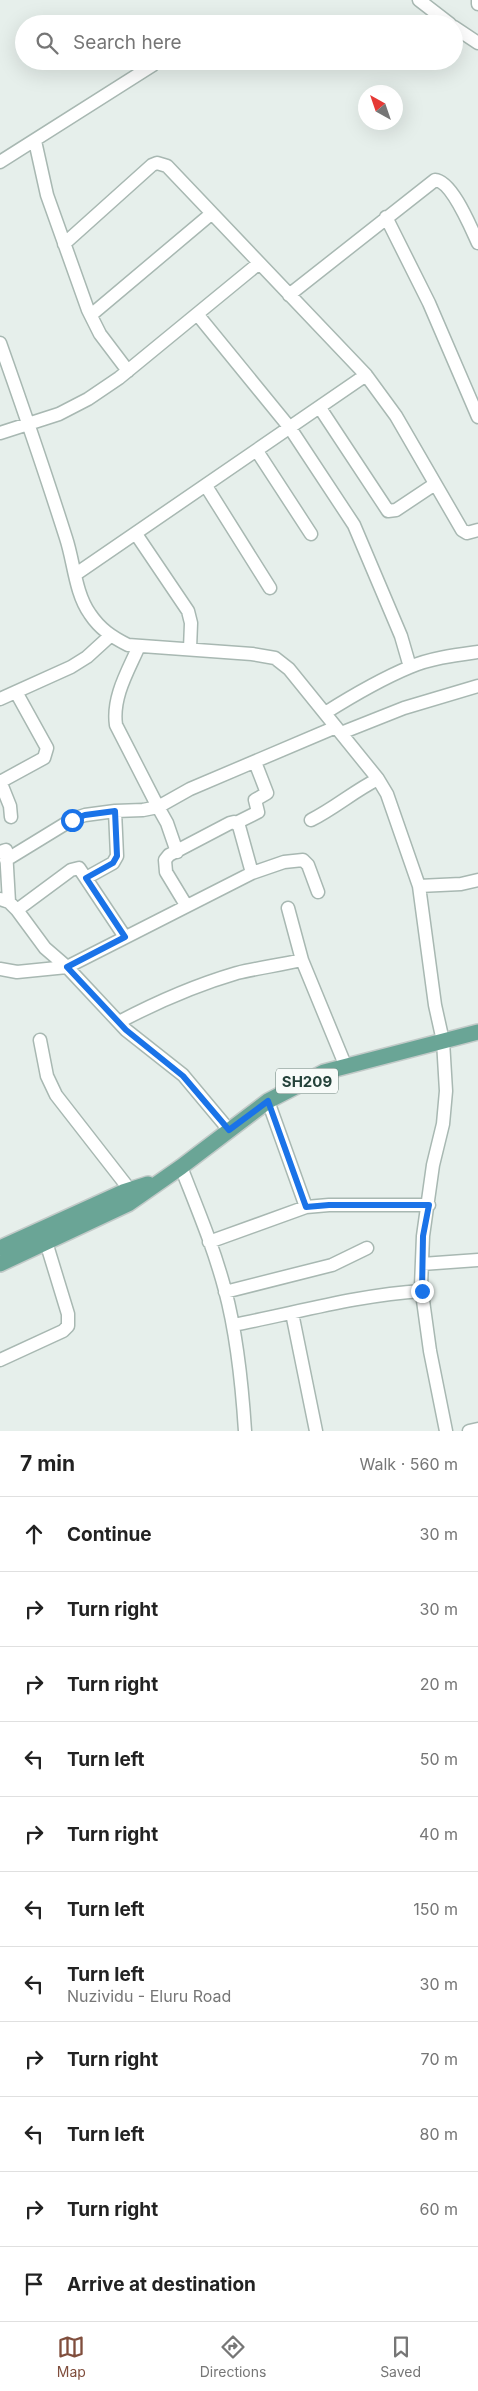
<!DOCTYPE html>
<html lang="en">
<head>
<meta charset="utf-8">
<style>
  body { margin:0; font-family:Inter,sans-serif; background:#f2f2f2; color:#222 }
  .compass { position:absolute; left:358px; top:85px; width:45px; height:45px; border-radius:50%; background:#fff; box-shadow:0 5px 20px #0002; rotate:320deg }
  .stop { position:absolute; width:15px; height:15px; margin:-11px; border:4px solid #1a73e8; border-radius:50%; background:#fff }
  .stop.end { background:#1a73e8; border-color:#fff; box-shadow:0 1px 5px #0008 }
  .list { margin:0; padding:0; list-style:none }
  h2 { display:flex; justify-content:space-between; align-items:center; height:65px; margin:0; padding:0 20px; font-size:21px }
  h2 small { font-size:16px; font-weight:400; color:#767676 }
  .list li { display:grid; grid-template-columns:32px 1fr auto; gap:15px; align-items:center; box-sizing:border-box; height:75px; padding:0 20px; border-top:1px solid #e0e0e0 }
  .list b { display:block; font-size:19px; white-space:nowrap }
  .list p { margin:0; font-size:16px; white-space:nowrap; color:#767676 }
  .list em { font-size:16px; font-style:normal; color:#767676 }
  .icon { flex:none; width:28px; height:28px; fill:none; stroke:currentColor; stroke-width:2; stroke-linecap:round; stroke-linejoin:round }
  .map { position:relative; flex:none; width:478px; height:1431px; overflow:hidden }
  .search { position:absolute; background:#fff; box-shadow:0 5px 20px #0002; left:15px; right:15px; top:15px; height:55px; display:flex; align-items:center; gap:12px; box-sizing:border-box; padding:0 18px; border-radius:28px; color:#767676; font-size:19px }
  .sheet { height:890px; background:#fff }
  nav { display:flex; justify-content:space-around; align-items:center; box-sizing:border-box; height:70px; border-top:1px solid #e0e0e0; background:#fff; font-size:14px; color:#767676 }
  nav a { display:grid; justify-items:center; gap:2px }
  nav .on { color:#804e3d }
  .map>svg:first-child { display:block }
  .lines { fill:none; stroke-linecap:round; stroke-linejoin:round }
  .minor-casing { stroke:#a8b8b2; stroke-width:15 }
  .major-casing { stroke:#c2cac8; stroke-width:18 }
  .minor { stroke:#fff; stroke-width:12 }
  .major { stroke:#6aa596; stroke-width:15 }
  .route { stroke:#1a73e8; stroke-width:6 }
  .labels { text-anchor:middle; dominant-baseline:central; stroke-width:4.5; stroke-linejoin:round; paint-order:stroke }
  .shield { fill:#f7fbf9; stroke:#637a73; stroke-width:1 }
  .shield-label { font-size:15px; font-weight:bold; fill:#24423a }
</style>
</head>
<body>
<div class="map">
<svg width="478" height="1431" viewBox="0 0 478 1431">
  <rect width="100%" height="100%" fill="#e6efeb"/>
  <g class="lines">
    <defs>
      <path id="minor" d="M419 0 450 24
        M478 0V4
        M454 27 478 43
        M35 141 47 195 88 310 100 334 128 371
        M0 162 153 65
        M386 217 429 303 478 417
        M64 244 152 165 157 163 167 166 366 375 396 416 462 530 467 533 478 530
        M289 295 435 180C452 181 471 228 478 243
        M197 314 290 428 354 525 401 636 410 667
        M91 315 211 214
        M0 343C23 408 45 472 66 538 74 562 75 593 90 614 100 629 112 637 128 645L252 654 275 658 289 669 378 779 387 794 419 886 435 1005 443 1041 446 1091 443 1124 433 1165 423 1236 421 1286 430 1351 446 1431
        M320 408 388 511 396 510 435 484
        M0 433 59 414 88 399 119 378 258 264
        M257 451 311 534
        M206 486 270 588
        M136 534 188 611 191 623 190 649
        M76 574 366 375
        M139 646C128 671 112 697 116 725L158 807 190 789 336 727
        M0 699 71 667 87 657 110 636
        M325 713C352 696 381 679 410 667 431 658 456 655 478 652
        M341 733 404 708 478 686
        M0 781 10 806 11 817
        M0 782 44 758 47 748 16 692
        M311 820C335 808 354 791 378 779
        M236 823 258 812 255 800 267 793 255 762
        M0 852 6 850 9 902
        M6 860 73 819 85 815 115 811
        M86 878 113 863 117 856 115 811 143 810 158 807 167 823 177 852
        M419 886 461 884 478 880
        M0 899 9 902 17 910 45 948 67 967 126 1030 183 1075 229 1130
        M186 905 166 872 165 860 169 855 230 823 234 822 239 826 252 873
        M288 908 302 960 346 1067
        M17 910 71 870 79 868 125 937
        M0 969 17 972 67 967 252 873 284 862 303 860 308 865 318 892
        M119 1022C157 1002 196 985 237 973 258 968 280 965 302 960
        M40 1040 47 1076 56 1095 130 1190
        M268 1101 306 1207
        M181 1167C197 1208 214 1248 225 1290 237 1335 242 1384 245 1431
        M209 1242 306 1207 329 1205H429
        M422 1264 478 1260
        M225 1292 332 1265 367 1248
        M292 1313 316 1431
        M233 1325C296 1313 357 1295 422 1291
        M0 1360 63 1331 68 1326V1314L46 1242
        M469 1431 478 1429"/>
      <path id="major" d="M0 1248 123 1192 148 1184
        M0 1264 128 1204 181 1167 268 1101 324 1072 478 1032"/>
    </defs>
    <use href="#minor" class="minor-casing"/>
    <use href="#major" class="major-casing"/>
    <use href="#minor" class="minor"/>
    <use href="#major" class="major"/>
  </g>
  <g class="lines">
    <path class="route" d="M72 820 85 815 115 811 117 856 113 863 86 878 125 937 67 967 126 1030 183 1076 229 1130 268 1101 306 1207 329 1205H429L423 1236 422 1291"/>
  </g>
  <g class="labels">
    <rect class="shield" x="276" y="1068.5" width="62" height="25" rx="4"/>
    <g class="shield-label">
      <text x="307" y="1081">SH209</text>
    </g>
  </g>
</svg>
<svg class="compass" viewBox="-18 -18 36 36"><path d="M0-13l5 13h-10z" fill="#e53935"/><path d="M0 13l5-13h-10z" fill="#767676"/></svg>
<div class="stop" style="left:72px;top:820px"></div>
<div class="stop end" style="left:422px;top:1291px"></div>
<div class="search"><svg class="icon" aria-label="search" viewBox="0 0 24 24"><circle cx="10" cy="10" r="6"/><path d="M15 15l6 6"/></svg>Search here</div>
</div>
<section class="sheet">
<h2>7 min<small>Walk · 560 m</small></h2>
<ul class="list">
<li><svg class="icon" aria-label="ahead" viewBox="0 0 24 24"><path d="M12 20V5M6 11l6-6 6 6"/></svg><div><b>Continue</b></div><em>30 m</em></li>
<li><svg class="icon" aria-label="right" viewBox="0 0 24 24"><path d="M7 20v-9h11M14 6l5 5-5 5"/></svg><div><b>Turn right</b></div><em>30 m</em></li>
<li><svg class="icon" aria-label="right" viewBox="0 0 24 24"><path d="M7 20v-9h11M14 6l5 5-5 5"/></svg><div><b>Turn right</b></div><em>20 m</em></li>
<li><svg class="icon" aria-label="left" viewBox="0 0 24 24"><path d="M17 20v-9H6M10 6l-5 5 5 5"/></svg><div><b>Turn left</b></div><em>50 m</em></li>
<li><svg class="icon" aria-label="right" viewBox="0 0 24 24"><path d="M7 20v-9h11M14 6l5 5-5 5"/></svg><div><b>Turn right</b></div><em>40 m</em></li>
<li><svg class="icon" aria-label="left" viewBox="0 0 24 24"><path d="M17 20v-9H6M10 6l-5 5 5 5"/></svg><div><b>Turn left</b></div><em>150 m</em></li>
<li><svg class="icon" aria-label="left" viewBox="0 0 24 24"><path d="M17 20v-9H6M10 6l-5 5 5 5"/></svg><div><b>Turn left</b><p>Nuzividu - Eluru Road</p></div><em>30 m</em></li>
<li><svg class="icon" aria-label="right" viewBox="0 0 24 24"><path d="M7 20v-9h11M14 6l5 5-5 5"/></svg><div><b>Turn right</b></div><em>70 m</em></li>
<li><svg class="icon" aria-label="left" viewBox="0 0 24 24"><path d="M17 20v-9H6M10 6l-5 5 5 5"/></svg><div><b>Turn left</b></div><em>80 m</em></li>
<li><svg class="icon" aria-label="right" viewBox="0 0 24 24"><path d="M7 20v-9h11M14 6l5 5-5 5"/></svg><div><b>Turn right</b></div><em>60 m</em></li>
<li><svg class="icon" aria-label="arrive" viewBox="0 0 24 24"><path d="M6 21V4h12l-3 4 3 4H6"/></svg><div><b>Arrive at destination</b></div></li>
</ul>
</section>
<nav>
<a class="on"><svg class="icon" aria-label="map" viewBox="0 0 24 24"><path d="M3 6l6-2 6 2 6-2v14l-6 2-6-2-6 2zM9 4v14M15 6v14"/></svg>Map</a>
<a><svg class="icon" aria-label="directions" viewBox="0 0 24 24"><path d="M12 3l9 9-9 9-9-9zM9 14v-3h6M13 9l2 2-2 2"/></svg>Directions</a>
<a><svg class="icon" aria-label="saved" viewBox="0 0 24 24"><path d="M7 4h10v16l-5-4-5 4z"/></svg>Saved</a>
</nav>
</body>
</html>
